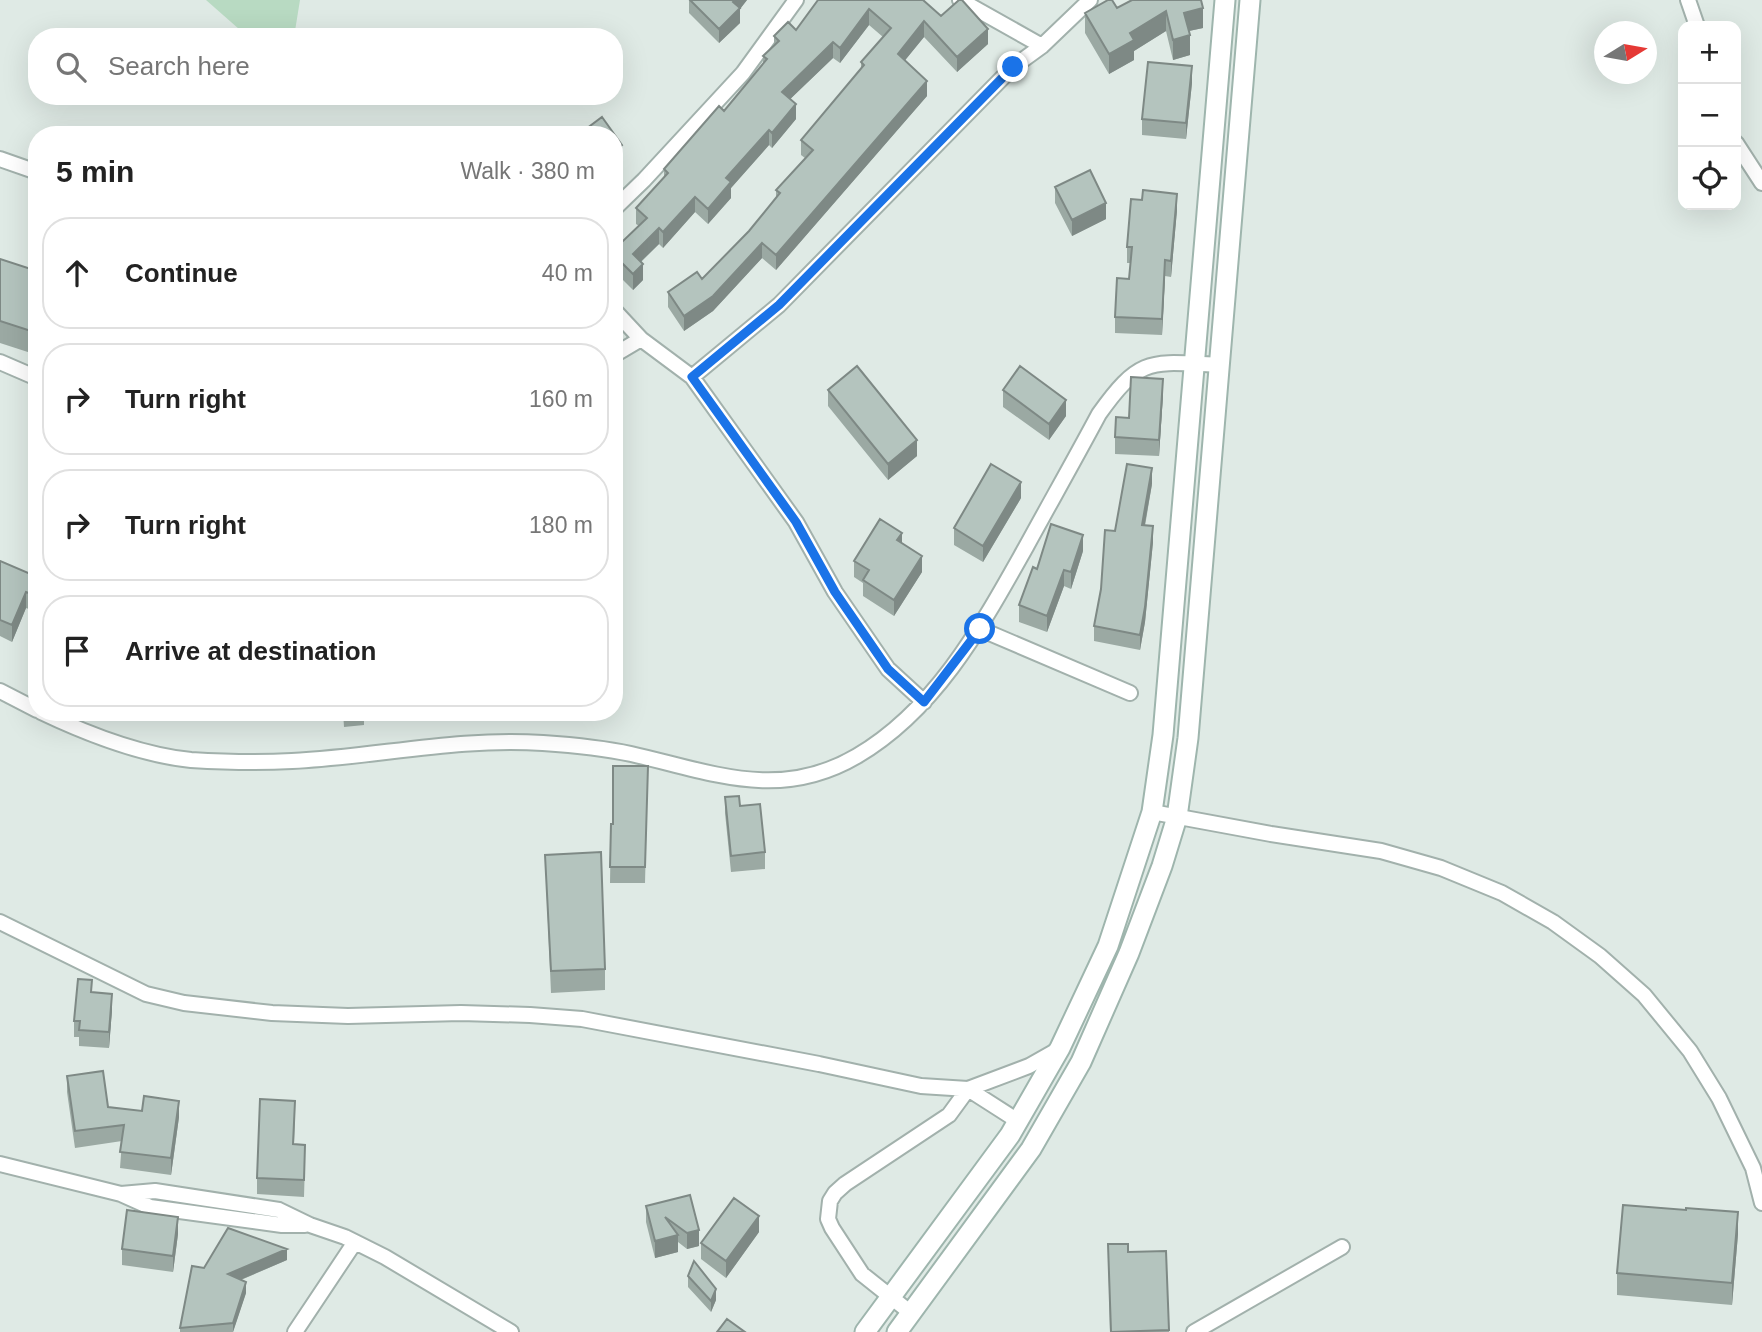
<!DOCTYPE html>
<html lang="en">
<head>
<meta charset="utf-8">
<style>
  body { margin:0; font-family:Arial,sans-serif; background:#f2f2f2; color:#222 }
  .controls { position:absolute; right:21px; top:21px; display:grid; overflow:hidden; border-radius:14px; box-shadow:0 7px 28px #0002 }
  .controls button { width:63px; height:63px; display:grid; place-items:center; padding:0; border:0; border-bottom:2px solid #e0e0e0; background:#fff; color:#222; font:35px sans-serif }
  .compass { position:absolute; left:1594px; top:21px; width:63px; height:63px; border-radius:50%; background:#fff; box-shadow:0 7px 28px #0002; rotate:79deg }
  .stop { position:absolute; width:21px; height:21px; margin:-16px; border:5px solid #1a73e8; border-radius:50%; background:#fff }
  .stop.end { background:#1a73e8; border-color:#fff; box-shadow:0 2px 7px #0008 }
  .list { margin:0; padding:0; list-style:none }
  h2 { display:flex; justify-content:space-between; align-items:center; height:91px; margin:0; padding:0 28px; font-size:30px }
  h2 small { font-size:23px; font-weight:400; color:#767676 }
  .list li { display:grid; grid-template-columns:46px 1fr auto; gap:21px; align-items:center; box-sizing:border-box; height:112px; margin:0 14px 14px; padding:0 14px; border:2px solid #e0e0e0; border-radius:28px }
  .list b { display:block; font-size:26px; white-space:nowrap }
  .list em { font-size:23px; font-style:normal; color:#767676 }
  .icon { flex:none; width:38px; height:38px; fill:none; stroke:currentColor; stroke-width:2; stroke-linecap:round; stroke-linejoin:round }
  .map { position:relative; flex:none; width:1762px; height:1332px; overflow:hidden }
  .search { position:absolute; background:#fff; box-shadow:0 7px 28px #0002; left:28px; top:28px; width:595px; height:77px; display:flex; align-items:center; gap:18px; box-sizing:border-box; padding:0 24px; border-radius:28px; color:#767676; font-size:26px }
  .panel { position:absolute; background:#fff; box-shadow:0 7px 28px #0002; left:28px; top:126px; width:595px; height:595px; border-radius:28px }
  .map>svg:first-child { display:block }
  .green { fill:#b8dac2 }
  .lines { fill:none; stroke-linecap:round; stroke-linejoin:round }
  .street-casing { stroke:#a2b1ac; stroke-width:18 }
  .secondary-casing { stroke:#9eb5ad; stroke-width:23 }
  .street { stroke:#fff; stroke-width:14 }
  .secondary { stroke:#fff; stroke-width:19 }
  .wall { fill:#9ba9a3 }
  .shaded-wall { fill:#7e8985 }
  .building { fill:#b4c4be; stroke:#7e8985; stroke-width:2 }
  .route { stroke:#1a73e8; stroke-width:9 }
</style>
</head>
<body>
<div class="map">
<svg width="1762" height="1332" viewBox="0 0 1762 1332">
  <rect width="100%" height="100%" fill="#dfeae5"/>
  <path class="green" d="M206 0H300L294 37H248Z"/>
  <g class="lines">
    <defs>
      <path id="street" d="M960 0 1042 46
        M1688 0 1697 26
        M1736 143 1762 183
        M0 159 37 172
        M614 209 644 180 743 73 796 0
        M614 310 641 339 692 377
        M614 355 641 339
        M0 362 37 378
        M980 629 1130 693
        M0 691 37 710
        M924 702 888 669 835 592 796 522 692 377 779 305 1013 67 1042 46 1090 0
        M41 712C85 733 142 755 191 760 224 762 258 763 292 761 376 757 458 737 543 743 572 745 603 748 631 754 711 772 779 802 857 756 937 709 982 625 1026 547 1050 503 1075 459 1099 414 1141 355 1151 362 1220 365
        M1152 812 1271 834 1381 851 1441 868 1502 893 1553 922 1600 956 1644 995 1690 1051 1719 1098 1753 1168 1762 1203
        M0 922 146 994 184 1003 272 1013 348 1016 461 1013 530 1015 582 1019 819 1064 921 1086 968 1089 1029 1066 1059 1049
        M968 1089 1018 1121
        M0 1164 121 1194 150 1207 282 1225H305
        M121 1194 155 1191 279 1210 310 1225 345 1237 385 1257 511 1332
        M911 1313 862 1274 832 1228 828 1219 830 1201 835 1193 845 1184 949 1115 968 1089
        M295 1332 355 1242
        M1194 1332 1342 1247"/>
      <path id="secondary" d="M865 1332 1010 1135 1060 1048 1108 946 1152 812 1163 735 1225 0
        M897 1332 1031 1149 1081 1062 1129 953 1162 866 1177 817 1188 738 1250 0"/>
    </defs>
    <use href="#street" class="street-casing"/>
    <use href="#secondary" class="secondary-casing"/>
    <use href="#street" class="street"/>
    <use href="#secondary" class="secondary"/>
  </g>
  <path class="wall" d="M689 0H747L740 9V23L719 43 689 13Z
    M818 0 941 16 988 44 957 72 924 37 905 60 927 96 776 270 762 258 713 311 684 331 668 307V292L702 279 749 231 776 198V190L805 158 801 155V140L861 70V62L883 37 869 25 840 63 833 58 790 99 796 119 772 148 769 145 731 188V198L708 224 695 212 663 248 659 244 641 262 643 280 633 290 614 271V235L622 242 639 226 636 224V208L664 177V169L724 111 763 64V56L774 46V36L796 30Z
    M1132 0 1203 28 1189 31 1190 55 1173 60 1166 31 1134 51V60L1109 74 1085 33V13L1117 8Z
    M1192 83 1186 139 1142 135V119Z
    M1055 187 1106 219 1072 236 1055 203Z
    M1177 210 1171 277 1165 276 1162 335 1115 333V317L1129 279 1131 263H1127V247Z
    M0 259 37 271V345L34 354 0 343Z
    M828 390 917 456 888 480 828 406Z
    M1003 390 1066 416 1049 440 1003 407Z
    M1163 395 1159 456 1115 454V437L1129 418Z
    M1152 484 1145 526 1153 542 1145 622 1140 650 1094 641V626L1115 531Z
    M1021 498 983 562 954 545V528Z
    M902 543 922 572 894 616 863 596V583L854 577V561Z
    M1083 551 1071 589 1064 586 1047 632 1019 622V605L1037 569Z
    M0 561 37 580V612L26 608 12 642 0 636Z
    M37 642V670L33 669V652Z
    M343 712H434V714L364 721V725L344 727Z
    M648 766 645 883H610L611 824H613Z
    M725 797 740 806 765 852V869L731 872 725 813Z
    M545 855 605 969V990L551 993Z
    M92 992 112 1010 109 1048 79 1046V1037H74V1021Z
    M67 1076 108 1107 179 1117 171 1175 120 1168 122 1141 75 1148 67 1092Z
    M295 1117 294 1144 305 1161 304 1197 257 1194V1178Z
    M690 1195 699 1246 687 1249 678 1242V1252L655 1258 646 1222V1206Z
    M759 1232 726 1278 701 1259V1243Z
    M178 1234 173 1272 122 1265V1249Z
    M1738 1234 1732 1305 1617 1295V1273Z
    M1108 1244 1128 1252 1169 1330V1332H1110Z
    M287 1260 241 1280 246 1293 233 1332H180V1328L204 1268Z
    M688 1276 716 1300 711 1312 688 1287Z"/>
  <path class="shaded-wall" d="M735 0H747L740 9V23L719 43V29Z
    M1203 8V28L1184 32V13Z
    M869 9V25L840 63V48Z
    M1166 11V31L1134 51V60L1109 74V54L1130 33Z
    M924 21V37L898 69V54Z
    M988 29V44L957 72V57Z
    M1190 35V55L1173 60V40Z
    M833 42V58L782 107V92Z
    M1192 66V83L1186 139V123Z
    M927 81V96L776 270V255Z
    M796 104V119L772 148V133Z
    M769 130V145L731 188V198L708 224V209L726 178Z
    M622 145V162L614 168V152Z
    M1177 194V210L1171 277V261Z
    M695 197V212L663 248V232Z
    M1106 203V219L1072 236V220Z
    M659 228V244L633 269V254Z
    M762 243V258L713 311 684 331V316Z
    M1165 260V276L1162 335V319Z
    M643 264V280L633 290V274Z
    M37 324V345L34 354V332Z
    M1163 379V395L1159 456V440Z
    M1066 400V416L1049 440V424Z
    M917 440V456L888 480V464Z
    M1152 468V484L1142 540V525Z
    M1021 482V498L983 562V546Z
    M1153 526V542L1145 622 1140 650V635Z
    M902 533V549L897 540Z
    M1083 535V551L1071 589V572Z
    M922 556V572L894 616V600Z
    M1064 570V586L1047 632V616Z
    M26 592V608L12 642V625Z
    M112 994V1010L109 1048V1032Z
    M179 1101V1117L171 1175V1158Z
    M1738 1212V1234L1732 1305V1283Z
    M759 1216V1232L726 1278V1261Z
    M178 1217V1234L173 1272V1256Z
    M699 1230V1246L687 1249V1233Z
    M678 1235V1252L655 1258V1241Z
    M287 1249V1260L228 1285V1274Z
    M246 1282V1293L233 1332V1323Z
    M716 1289V1300L711 1312V1301Z"/>
  <path class="building" d="M690 0H735L733 2 740 8 719 29Z
    M818 0H923L941 16 959 0H962L988 29 957 57 924 21 898 54 927 81 776 255 762 243 713 296 684 316 668 292 697 272 702 279 749 231 780 193 776 190 813 150 801 140 864 65 861 62 891 28 869 9 840 48 833 42 782 92 796 104 772 133 769 130 726 178 731 182 708 209 695 197 663 232 659 228 633 254 643 264 633 274 614 255V235L622 242 647 218 636 208 668 173 664 169 719 106 724 111 767 59 763 56 779 41 774 36 788 22 796 30Z
    M1108 0H1112L1117 8 1132 0H1201L1203 8 1184 13 1190 35 1173 40 1166 11 1130 33 1134 40 1109 54 1085 13Z
    M1148 62 1192 66 1186 123 1142 119Z
    M602 117 622 145 614 152V135H578Z
    M1090 170 1106 203 1072 220 1055 187Z
    M1143 190 1177 194 1171 261 1165 260 1162 319 1115 317 1117 278 1129 279 1132 247H1127L1131 199 1142 200Z
    M0 259 37 271V324L34 332 0 321Z
    M857 366 917 440 888 464 828 390Z
    M1020 366 1066 400 1049 424 1003 390Z
    M1131 377 1163 379 1159 440 1115 437 1116 417 1129 418Z
    M991 464 1021 482 983 546 954 528Z
    M1127 464 1152 468 1142 525 1153 526 1145 607 1140 635 1094 626 1101 589 1105 530 1115 531Z
    M880 519 902 533 897 540 922 556 894 600 863 580 869 570 854 561Z
    M1051 524 1083 535 1071 572 1064 570 1047 616 1019 605 1033 567 1037 569Z
    M0 561 33 575 32 578 37 580V596L26 592 12 625 0 620Z
    M37 642V653L33 652Z
    M613 766H648L645 867H610L611 824H613Z
    M739 796 740 806 760 804 765 852 731 856 725 797Z
    M601 852 605 969 551 971 545 855Z
    M78 979 92 980 91 992 112 994 109 1032 79 1030 80 1021H74Z
    M103 1071 108 1107 142 1111 144 1096 179 1101 171 1158 120 1152 124 1125 75 1131 67 1076Z
    M260 1099 295 1101 293 1144 305 1145 304 1180 257 1178Z
    M690 1195 699 1230 687 1233 665 1217 678 1235 655 1241 646 1206Z
    M734 1198 759 1216 726 1261 701 1243Z
    M1623 1205 1686 1210V1208L1738 1212 1732 1283 1617 1273Z
    M127 1210 178 1217 173 1256 122 1249Z
    M228 1228 287 1249 228 1274 246 1282 233 1323 180 1328 192 1266 204 1268Z
    M1108 1244H1128V1252L1166 1251 1169 1330 1111 1332Z
    M694 1261 716 1289 711 1301 688 1276Z
    M727 1319 745 1332H717Z"/>
  <g class="lines">
    <path class="route" d="M980 629 924 702 888 669 835 592 796 522 692 377 779 305 1013 67"/>
  </g>
</svg>
<div class="controls">
<button>+</button>
<button>−</button>
<button><svg class="icon" aria-label="locate" viewBox="0 0 24 24"><circle cx="12" cy="12" r="6"/><path d="M12 2v4M12 18v4M2 12h4M18 12h4"/></svg></button>
</div>
<svg class="compass" viewBox="-18 -18 36 36"><path d="M0-13l5 13h-10z" fill="#e53935"/><path d="M0 13l5-13h-10z" fill="#767676"/></svg>
<div class="stop" style="left:980px;top:629px"></div>
<div class="stop end" style="left:1013px;top:67px"></div>
<div class="search"><svg class="icon" aria-label="search" viewBox="0 0 24 24"><circle cx="10" cy="10" r="6"/><path d="M15 15l6 6"/></svg>Search here</div>
<section class="panel">
<h2>5 min<small>Walk · 380 m</small></h2>
<ul class="list">
<li><svg class="icon" aria-label="ahead" viewBox="0 0 24 24"><path d="M12 20V5M6 11l6-6 6 6"/></svg><div><b>Continue</b></div><em>40 m</em></li>
<li><svg class="icon" aria-label="right" viewBox="0 0 24 24"><path d="M7 20v-9h11M14 6l5 5-5 5"/></svg><div><b>Turn right</b></div><em>160 m</em></li>
<li><svg class="icon" aria-label="right" viewBox="0 0 24 24"><path d="M7 20v-9h11M14 6l5 5-5 5"/></svg><div><b>Turn right</b></div><em>180 m</em></li>
<li><svg class="icon" aria-label="arrive" viewBox="0 0 24 24"><path d="M6 21V4h12l-3 4 3 4H6"/></svg><div><b>Arrive at destination</b></div></li>
</ul>
</section>
</div>
</body>
</html>
